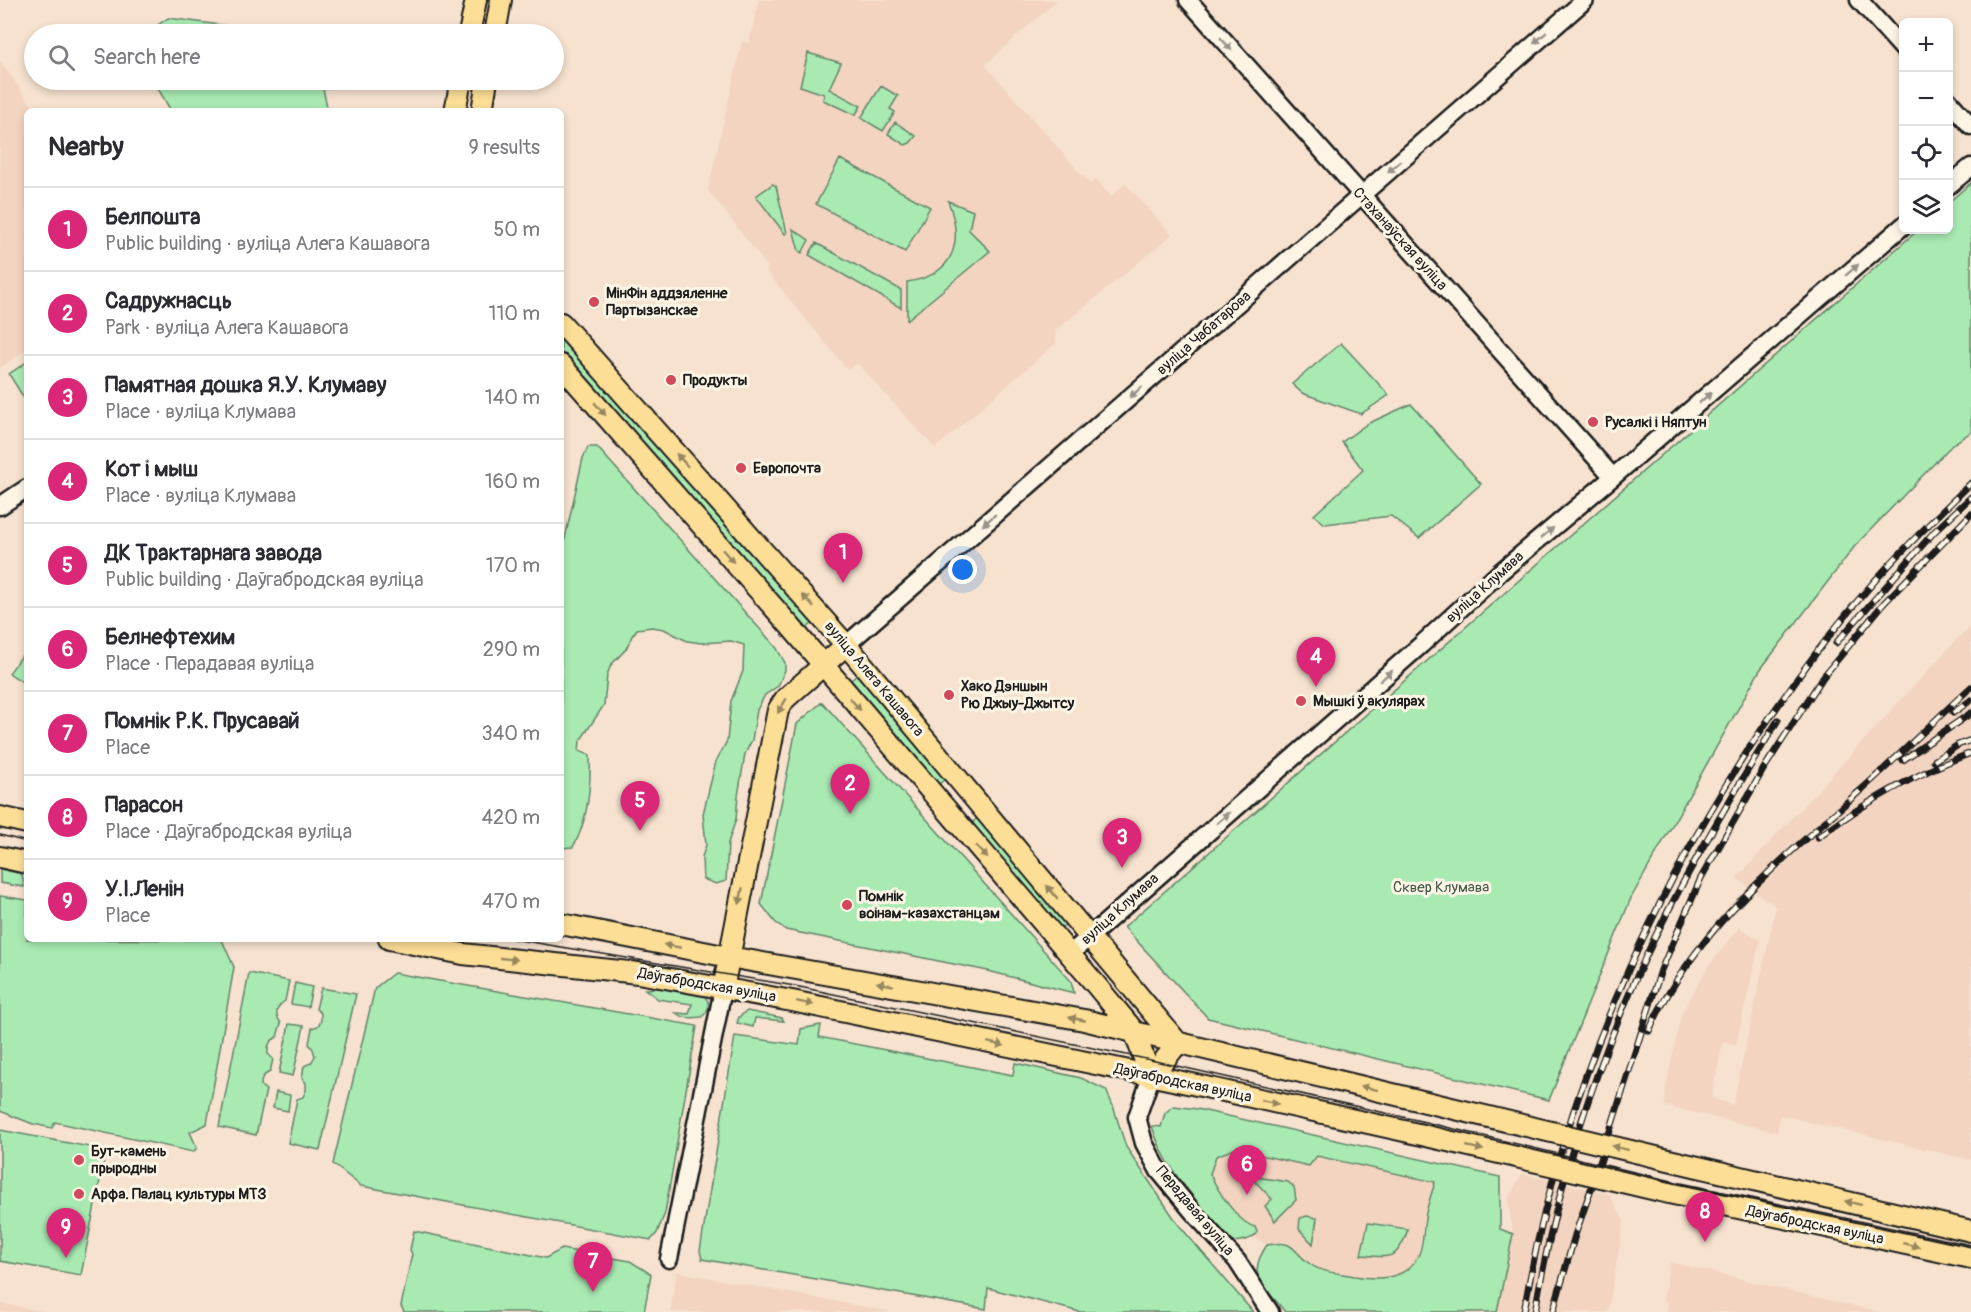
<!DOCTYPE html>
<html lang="en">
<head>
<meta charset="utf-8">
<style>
  body { margin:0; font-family:Pangolin,sans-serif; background:#f7f7f7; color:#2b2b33 }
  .controls { position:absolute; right:18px; top:18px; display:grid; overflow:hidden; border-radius:9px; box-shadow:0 3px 9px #0003 }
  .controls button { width:54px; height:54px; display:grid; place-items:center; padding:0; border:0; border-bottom:2px solid #e1e1e2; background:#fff; color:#2b2b33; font:30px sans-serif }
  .you { position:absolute; left:963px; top:570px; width:21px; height:21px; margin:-15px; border:4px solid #fff; border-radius:50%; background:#1a73e8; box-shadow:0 0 0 9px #1a73e833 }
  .badge { display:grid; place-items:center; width:39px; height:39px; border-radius:50%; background:#db2777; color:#fff; font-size:20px; font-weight:700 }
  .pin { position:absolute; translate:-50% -50px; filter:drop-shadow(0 2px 3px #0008) }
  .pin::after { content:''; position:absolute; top:32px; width:21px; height:18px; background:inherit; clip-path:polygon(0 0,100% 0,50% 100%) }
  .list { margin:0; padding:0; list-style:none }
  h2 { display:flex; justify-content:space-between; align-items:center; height:78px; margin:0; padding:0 24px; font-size:26px }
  h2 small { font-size:20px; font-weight:400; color:#7c7c81 }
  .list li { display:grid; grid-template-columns:39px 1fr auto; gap:18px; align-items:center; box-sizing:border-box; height:84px; padding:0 24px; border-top:2px solid #e1e1e2 }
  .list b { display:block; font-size:22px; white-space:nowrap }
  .list p { margin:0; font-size:20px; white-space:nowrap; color:#7c7c81 }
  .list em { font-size:20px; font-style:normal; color:#7c7c81 }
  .icon { flex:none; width:33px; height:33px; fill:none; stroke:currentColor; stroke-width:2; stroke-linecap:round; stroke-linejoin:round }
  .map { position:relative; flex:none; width:1971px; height:1312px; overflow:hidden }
  .search { position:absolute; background:#fff; box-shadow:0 3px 9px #0003; left:24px; top:24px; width:540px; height:66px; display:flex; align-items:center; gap:15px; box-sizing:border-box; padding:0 21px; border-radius:33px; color:#7c7c81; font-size:22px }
  .panel { position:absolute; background:#fff; box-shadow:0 3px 9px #0003; left:24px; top:108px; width:540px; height:834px; border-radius:9px }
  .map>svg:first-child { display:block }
  .built { fill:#f2d4c0 }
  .green { fill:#a9eab3; stroke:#628368; stroke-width:1.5 }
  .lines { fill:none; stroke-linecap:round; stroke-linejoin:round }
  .minor-casing { stroke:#1c1c1c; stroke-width:21 }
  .major-casing { stroke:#1c1c1c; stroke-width:24 }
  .minor { stroke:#fcf5e5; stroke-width:16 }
  .major { stroke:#fcde96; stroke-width:20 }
  .tram { stroke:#1c1c1c; stroke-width:1.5 }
  .rail-casing { stroke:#1c1c1c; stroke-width:7 }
  .rail { stroke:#fcf5e5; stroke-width:4.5; stroke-dasharray:14; stroke-linecap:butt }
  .major-bridge-casing { stroke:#1c1c1c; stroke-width:24; stroke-linecap:butt }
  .major-bridge { stroke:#fcde96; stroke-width:20 }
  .oneway { fill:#97938b }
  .oneway2 { fill:#97875f }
  .poi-dot { fill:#d1495b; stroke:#fcf5e5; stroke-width:2 }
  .labels { text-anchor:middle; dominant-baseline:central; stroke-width:6; stroke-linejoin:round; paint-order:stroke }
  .street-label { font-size:15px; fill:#1c1c1c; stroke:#fcf5e5 }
  .poi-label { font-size:15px; font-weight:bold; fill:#1c1c1c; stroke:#fcf5e5; text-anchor:start }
  .park-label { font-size:15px; fill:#465a49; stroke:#fcf5e5 }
</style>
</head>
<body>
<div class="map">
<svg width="1971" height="1312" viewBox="0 0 1971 1312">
  <rect width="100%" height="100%" fill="#f6e2cf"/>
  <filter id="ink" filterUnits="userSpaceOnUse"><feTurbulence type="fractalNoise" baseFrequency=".0167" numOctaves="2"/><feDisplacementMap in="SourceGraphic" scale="12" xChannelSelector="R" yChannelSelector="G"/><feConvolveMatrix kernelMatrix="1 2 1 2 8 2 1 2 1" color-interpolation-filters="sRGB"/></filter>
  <g filter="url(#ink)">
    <path class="built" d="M759 0H1057L985 65 1090 184 1096 179 1111 197 1125 183 1172 235 1055 331 1056 343 935 448 857 363 848 370 767 272 768 267 708 190 742 42 749 43Z
      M0 60 35 111H27V349L0 368Z
      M1971 627V1160L1780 1115 1777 1132 1665 1106 1666 1088 1681 1015 1706 970 1739 927 1760 940 1736 1045 1723 1042 1711 1098 1733 1105 1776 907 1737 878 1958 638Z
      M1234 1149 1308 1166 1317 1156 1435 1182 1426 1211 1418 1256 1411 1266 1399 1274 1386 1278H1369L1319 1269 1308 1264 1297 1252 1281 1242 1267 1245 1254 1237 1257 1232 1244 1223 1216 1188 1210 1174 1216 1156Z
      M1522 1174 1609 1194 1624 1221 1608 1312H1497L1513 1234 1508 1199Z
      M1670 1262 1832 1301 1881 1312H1667L1668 1303 1663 1300Z
      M677 1272H678L891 1312H670Z
      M0 1303 25 1308 49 1312H0Z"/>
    <path class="green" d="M168 18 288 34H145Z
      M808 53 841 63 829 89 861 106 855 115 823 100 824 94 800 86Z
      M153 80H321L328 111H171Z
      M881 86 898 96 890 109 895 112 883 131 861 118Z
      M895 122 916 136 910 143 905 145 888 134Z
      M840 159 930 207 905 252 816 204Z
      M1971 183V432L1953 444 1855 546 1760 670 1631 898 1549 1100 1208 1018 1124 927 1918 230H1948L1949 202Z
      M773 184 776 186 787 233 785 234 756 196Z
      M948 201 973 211 969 230 990 251 907 320V282C955 275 964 242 948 201Z
      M793 229 809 240 802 253 799 251Z
      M816 243 901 290V308L809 255Z
      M561 337 813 623 805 630 561 352Z
      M1341 343 1389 395 1361 414 1302 393 1292 384Z
      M27 362V403L9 374Z
      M1411 404 1481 484 1419 538 1391 516 1325 524 1314 515 1363 470 1342 442 1367 424Z
      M588 447H597L776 647 785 663V670L778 686 765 695 757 710 752 740 745 754 738 796 736 819 728 843 726 881 716 884 703 879 702 857 706 845 703 814 716 761 727 741 731 701 743 671 744 645 731 641 702 643 687 641 664 629 652 627 637 629 632 636 626 649 611 665 607 675 604 705 580 741 579 751 590 755C591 786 588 821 573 847L561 848V556L583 458Z
      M27 649V685L9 673Z
      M858 674 945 779 938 785 851 680Z
      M822 702 1071 981 1074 993 988 971 786 930 775 922 761 904 797 724Z
      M977 818 1066 924 1060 929 971 824Z
      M0 869 22 874 24 887 0 883Z
      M0 896 27 900V939L222 940 234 967 207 1124 190 1132 197 1148 193 1152 55 1122 52 1128 33 1124 0 1111Z
      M249 973 289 981 285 1001C276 1007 274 1014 281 1023L277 1037C270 1041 267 1045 268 1054L273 1059 270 1072C263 1075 261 1078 261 1086L266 1090 256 1135 219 1127Z
      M394 973 697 1026 665 1213 657 1233 651 1240 361 1186 333 1164 375 988Z
      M295 983 312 987 308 1007 291 1004Z
      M686 986C699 990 719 1001 702 1017 693 1018 684 1019 676 1013L689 1014 692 1004 658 999 645 989Z
      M321 988 356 994 320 1150 288 1143 297 1099 303 1097 306 1090V1083L302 1078 304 1066 311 1063 315 1056 313 1049 309 1044 312 1028 318 1026 321 1021V1013L316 1009Z
      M747 1011 782 1018 784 1021 755 1018 753 1027 737 1023 739 1017Z
      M289 1024 304 1026 293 1076 279 1073Z
      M821 1025 819 1037 1013 1075 1015 1063 1081 1078 1106 1090 1113 1106 1126 1147 1178 1224 1253 1312H1080L988 1288 986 1309 702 1259 700 1251 735 1036 799 1045 801 1029Z
      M276 1092 290 1095 288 1111 273 1108Z
      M1174 1106 1197 1109 1500 1177V1229L1513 1234 1497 1312H1285C1266 1286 1244 1278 1267 1245 1296 1239 1291 1251 1310 1264 1322 1273 1340 1273 1354 1276 1377 1280 1408 1280 1419 1254 1424 1242 1423 1227 1426 1213 1428 1203 1432 1193 1435 1182L1317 1156 1309 1166 1234 1149 1216 1156 1210 1174C1218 1191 1238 1223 1255 1227L1257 1232C1252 1241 1241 1241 1231 1242 1202 1207 1165 1171 1152 1126L1161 1127 1165 1113Z
      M0 1130 106 1150 81 1275 0 1261Z
      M1250 1176 1288 1182 1294 1187 1296 1200 1275 1221 1265 1206 1272 1199Z
      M1307 1216 1317 1218 1313 1244 1299 1229 1300 1218Z
      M1368 1223 1408 1229C1398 1260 1391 1258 1361 1255Z
      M414 1231 546 1258 562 1249 630 1261 651 1274 644 1312H404L401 1306 412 1254 410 1250Z"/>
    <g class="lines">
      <defs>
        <path id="minor" d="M1188 0 1613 477
          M1859 0 1904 50
          M1948 100 1971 126
          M1948 186 1971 167
          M0 506 27 488
          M846 645 1585 0
          M1070 954 1422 644 1499 573 1613 477 1904 225
          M1151 1077 1137 1117 1144 1143 1159 1171 1193 1212 1237 1261 1270 1312
          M669 1259 723 989"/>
        <path id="major" d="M469 34 476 0
          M495 34 501 0
          M455 111 461 80
          M482 111 487 80
          M561 323 854 654 1178 1043
          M561 365 791 627 1096 985 1134 1031 1151 1077
          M0 817 27 823
          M0 857 27 863
          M561 924 729 957 1084 1020 1426 1102
          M389 939 463 954 638 973 792 1001 1192 1084 1418 1134
          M723 989 778 710 785 699 846 645
          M1151 1077 1178 1043
          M1677 1162 1971 1231
          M1669 1193 1971 1258"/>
      </defs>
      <use href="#minor" class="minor-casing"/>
      <use href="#major" class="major-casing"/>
      <use href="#minor" class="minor"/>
      <use href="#major" class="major"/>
      <path class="tram" d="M0 835 27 842
        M513 939 795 986 1146 1059 1421 1121 1672 1181 1971 1245"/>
      <defs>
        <path id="rail" d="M1836 643 1934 532 1971 497
          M1953 713 1971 700
          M1903 760 1971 713
          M1934 761 1958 745 1971 740
          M1818 837C1864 803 1917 773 1971 753
          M1649 1031C1694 931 1780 861 1861 790 1898 757 1934 721 1971 687
          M1524 1312C1559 1100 1648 897 1768 720 1799 675 1831 631 1867 590 1899 552 1936 518 1971 483
          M1535 1312C1557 1183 1598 1055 1655 937 1692 862 1735 791 1778 720
          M1553 1312 1575 1235 1596 1175 1661 970 1701 878 1763 770 1823 677 1884 603 1971 514"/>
      </defs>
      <use href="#rail" class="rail-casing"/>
      <use href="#rail" class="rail"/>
      <defs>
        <path id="major-bridge" d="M1426 1102 1677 1162
          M1418 1134 1669 1193"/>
      </defs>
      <use href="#major-bridge" class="major-bridge-casing"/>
      <use href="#major-bridge" class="major-bridge"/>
    </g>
    <defs><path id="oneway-solid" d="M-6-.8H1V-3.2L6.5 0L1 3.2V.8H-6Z" transform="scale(1.5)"/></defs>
    <g class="oneway">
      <use href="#oneway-solid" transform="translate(1540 38) rotate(139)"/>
      <use href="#oneway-solid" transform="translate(1226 44) rotate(48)"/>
      <use href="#oneway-solid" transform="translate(1394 167) rotate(139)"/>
      <use href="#oneway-solid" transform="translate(1852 270) rotate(-41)"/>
      <use href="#oneway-solid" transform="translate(1136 392) rotate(139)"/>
      <use href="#oneway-solid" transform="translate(1705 398) rotate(-41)"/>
      <use href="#oneway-solid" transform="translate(989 520) rotate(139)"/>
      <use href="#oneway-solid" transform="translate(1547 533) rotate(-40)"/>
      <use href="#oneway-solid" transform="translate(1386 676) rotate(-41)"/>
      <use href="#oneway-solid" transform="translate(1223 818) rotate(-41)"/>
    </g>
    <g class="oneway2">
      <use href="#oneway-solid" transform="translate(600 409) rotate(49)"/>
      <use href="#oneway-solid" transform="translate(682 460) rotate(-132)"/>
      <use href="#oneway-solid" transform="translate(728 556) rotate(49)"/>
      <use href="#oneway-solid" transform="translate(808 601) rotate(-132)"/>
      <use href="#oneway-solid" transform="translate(855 704) rotate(49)"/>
      <use href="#oneway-solid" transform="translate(782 706) rotate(121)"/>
      <use href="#oneway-solid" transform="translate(982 852) rotate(49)"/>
      <use href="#oneway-solid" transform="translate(1052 892) rotate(-130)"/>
      <use href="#oneway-solid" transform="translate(741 896) rotate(101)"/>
      <use href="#oneway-solid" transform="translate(672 946) rotate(-169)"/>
      <use href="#oneway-solid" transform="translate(509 959) rotate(6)"/>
      <use href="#oneway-solid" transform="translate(885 984) rotate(-170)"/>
      <use href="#oneway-solid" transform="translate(805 1003) rotate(12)"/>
      <use href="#oneway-solid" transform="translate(1077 1019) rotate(-169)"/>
      <use href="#oneway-solid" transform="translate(996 1044) rotate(12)"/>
      <use href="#oneway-solid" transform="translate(1369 1088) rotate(-166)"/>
      <use href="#oneway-solid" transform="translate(1270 1102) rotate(13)"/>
      <use href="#oneway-solid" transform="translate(1475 1148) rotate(13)"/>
      <use href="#oneway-solid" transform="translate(1620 1148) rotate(-166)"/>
      <use href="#oneway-solid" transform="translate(1853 1203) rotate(-167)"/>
      <use href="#oneway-solid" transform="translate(1911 1245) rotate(12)"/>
    </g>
  </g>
  <g class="poi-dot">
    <circle cx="594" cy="302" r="6"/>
    <circle cx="671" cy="380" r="6"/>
    <circle cx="1593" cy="422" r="6"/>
    <circle cx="741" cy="468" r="6"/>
    <circle cx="949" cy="695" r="6"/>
    <circle cx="1301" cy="701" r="6"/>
    <circle cx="847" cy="905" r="6"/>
    <circle cx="79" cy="1160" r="6"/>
    <circle cx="79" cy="1194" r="6"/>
  </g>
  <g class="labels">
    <g class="street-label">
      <text transform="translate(1400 239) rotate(48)">Стаханаўская вуліца</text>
      <text transform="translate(1204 333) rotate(-41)">вуліца Чабатарова</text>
      <text transform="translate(1485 587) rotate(-42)">вуліца Клумава</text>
      <text transform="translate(874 679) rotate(50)">вуліца Алега Кашавога</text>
      <text transform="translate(1120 909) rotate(-42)">вуліца Клумава</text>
      <text transform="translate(707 985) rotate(10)">Даўгабродская вуліца</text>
      <text transform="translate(1183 1083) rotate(12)">Даўгабродская вуліца</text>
      <text transform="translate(1195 1211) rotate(50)">Перадавая вуліца</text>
      <text transform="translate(1815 1225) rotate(12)">Даўгабродская вуліца</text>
    </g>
    <g class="poi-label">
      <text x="606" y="293">МінФін аддзяленне<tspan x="606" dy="17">Партызанскае</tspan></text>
      <text x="683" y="380">Продукты</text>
      <text x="1605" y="422">Русалкі і Няптун</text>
      <text x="753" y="468">Европочта</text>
      <text x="961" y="686">Хако Дэншын<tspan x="961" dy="17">Рю Джыу-Джытсу</tspan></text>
      <text x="1313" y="701">Мышкі ў акулярах</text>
      <text x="859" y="896">Помнік<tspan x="859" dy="17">воінам-казахстанцам</tspan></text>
      <text x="91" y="1151">Бут-камень<tspan x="91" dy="17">прыродны</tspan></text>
      <text x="91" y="1194">Арфа. Палац культуры МТЗ</text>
    </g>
    <g class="park-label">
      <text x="1441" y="887">Сквер Клумава</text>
    </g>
  </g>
</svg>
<div class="controls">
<button>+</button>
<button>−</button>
<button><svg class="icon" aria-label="locate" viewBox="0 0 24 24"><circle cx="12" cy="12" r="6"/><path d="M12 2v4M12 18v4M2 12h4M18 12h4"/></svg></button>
<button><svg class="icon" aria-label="layers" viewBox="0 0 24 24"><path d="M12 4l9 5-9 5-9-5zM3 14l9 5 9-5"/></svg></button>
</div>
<div class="you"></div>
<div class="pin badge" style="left:843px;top:583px">1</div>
<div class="pin badge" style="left:850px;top:814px">2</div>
<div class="pin badge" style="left:1122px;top:868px">3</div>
<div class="pin badge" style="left:1316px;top:687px">4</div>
<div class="pin badge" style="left:640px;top:831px">5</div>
<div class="pin badge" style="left:1247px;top:1195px">6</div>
<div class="pin badge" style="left:593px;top:1292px">7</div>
<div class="pin badge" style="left:1705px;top:1242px">8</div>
<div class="pin badge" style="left:66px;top:1258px">9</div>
<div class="search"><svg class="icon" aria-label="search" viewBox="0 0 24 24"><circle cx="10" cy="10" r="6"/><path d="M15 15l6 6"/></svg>Search here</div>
<section class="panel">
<h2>Nearby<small>9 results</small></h2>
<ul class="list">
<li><span class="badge">1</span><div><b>Белпошта</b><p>Public building · вуліца Алега Кашавога</p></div><em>50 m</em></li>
<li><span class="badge">2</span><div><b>Садружнасць</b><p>Park · вуліца Алега Кашавога</p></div><em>110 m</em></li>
<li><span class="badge">3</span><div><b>Памятная дошка Я.У. Клумаву</b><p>Place · вуліца Клумава</p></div><em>140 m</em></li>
<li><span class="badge">4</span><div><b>Кот і мыш</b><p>Place · вуліца Клумава</p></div><em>160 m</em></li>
<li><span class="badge">5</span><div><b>ДК Трактарнага завода</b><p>Public building · Даўгабродская вуліца</p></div><em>170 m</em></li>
<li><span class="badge">6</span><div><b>Белнефтехим</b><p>Place · Перадавая вуліца</p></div><em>290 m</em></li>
<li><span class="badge">7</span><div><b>Помнік Р.К. Прусавай</b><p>Place</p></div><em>340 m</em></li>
<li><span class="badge">8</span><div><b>Парасон</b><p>Place · Даўгабродская вуліца</p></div><em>420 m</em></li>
<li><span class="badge">9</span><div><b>У.І.Ленін</b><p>Place</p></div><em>470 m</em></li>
</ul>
</section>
</div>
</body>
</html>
